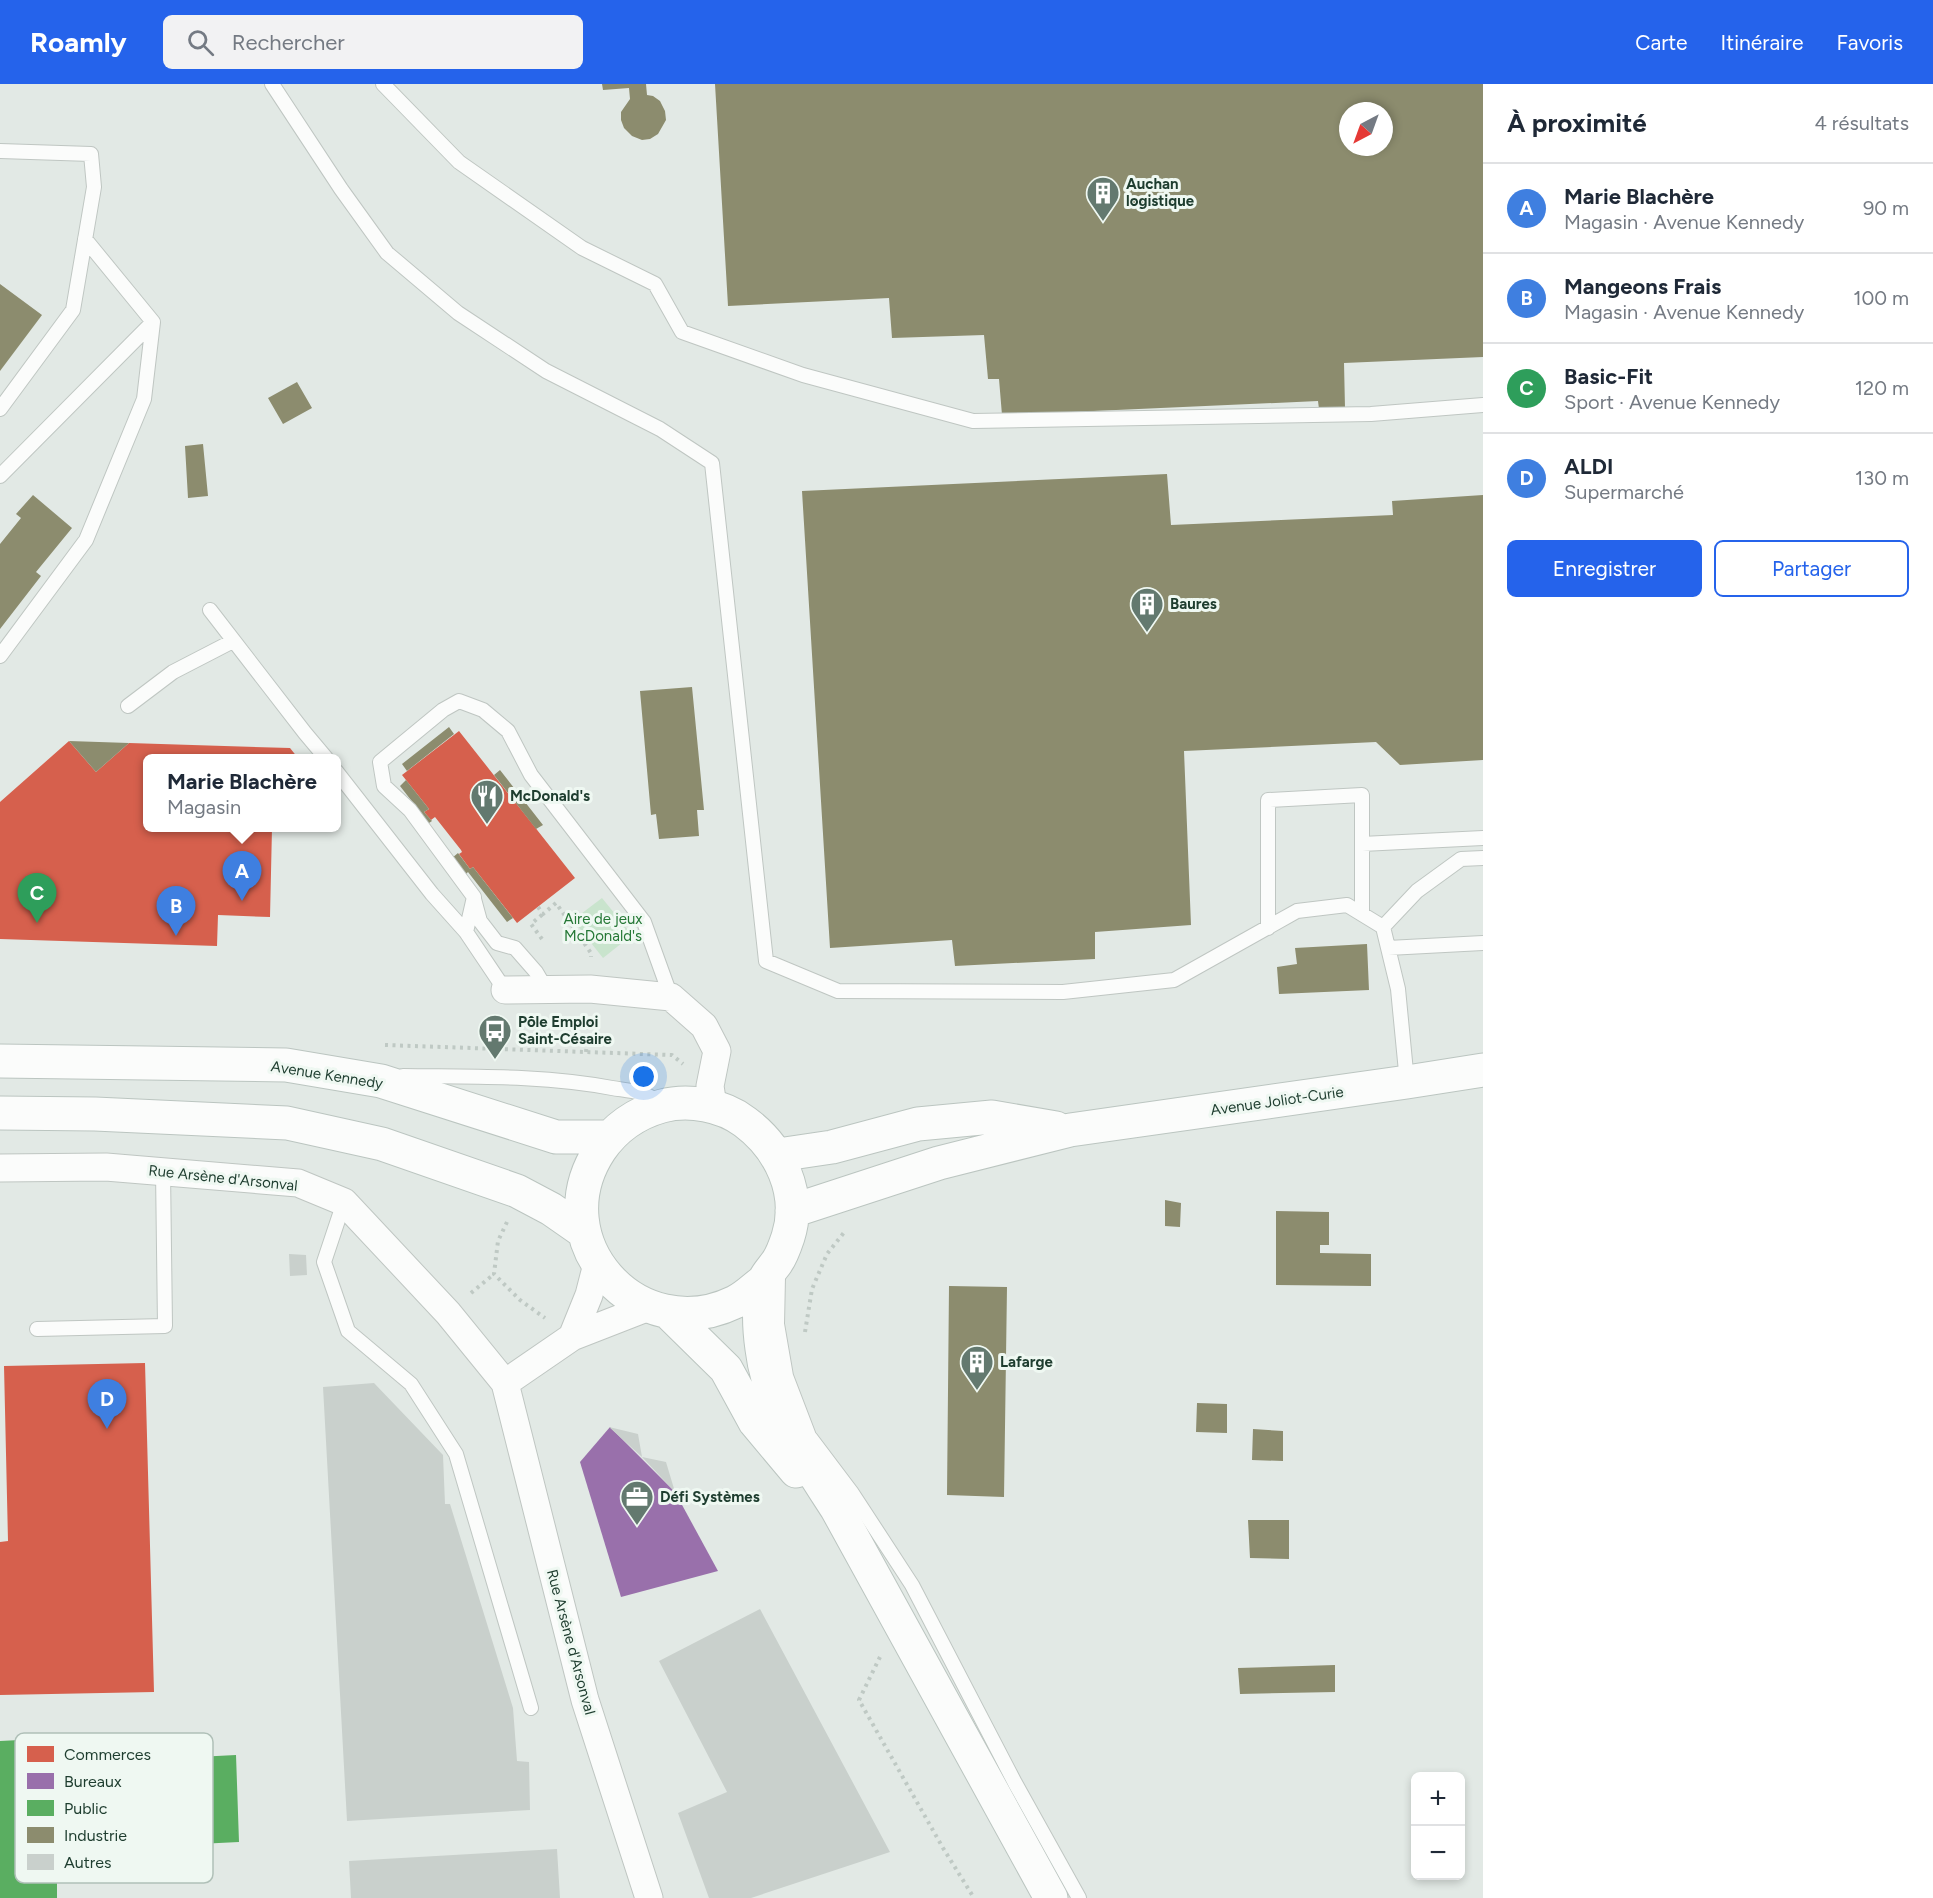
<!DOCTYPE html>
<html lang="fr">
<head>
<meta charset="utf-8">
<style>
  body { margin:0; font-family:Figtree,sans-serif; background:#f2f2f3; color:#1f2937 }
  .controls { position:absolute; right:18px; bottom:18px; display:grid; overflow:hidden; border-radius:9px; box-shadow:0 3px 9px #0003 }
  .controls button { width:54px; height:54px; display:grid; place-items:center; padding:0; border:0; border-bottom:2px solid #e0e1e3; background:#fff; color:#1f2937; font:30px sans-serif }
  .compass { position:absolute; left:1339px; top:18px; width:54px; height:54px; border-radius:50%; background:#fff; box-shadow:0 3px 9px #0003; rotate:221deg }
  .you { position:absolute; left:644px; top:993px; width:21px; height:21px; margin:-15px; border:4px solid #fff; border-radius:50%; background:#1a73e8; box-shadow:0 0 0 9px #1a73e833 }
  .badge { display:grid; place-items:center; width:39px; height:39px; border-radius:50%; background:#2563eb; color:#fff; font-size:20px; font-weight:700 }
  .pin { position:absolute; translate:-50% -50px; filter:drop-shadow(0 2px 3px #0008) }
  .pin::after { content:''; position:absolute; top:32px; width:21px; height:18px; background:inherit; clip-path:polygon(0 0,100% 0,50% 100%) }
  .popup { position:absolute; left:143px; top:670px; width:198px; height:78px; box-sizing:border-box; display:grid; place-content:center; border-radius:9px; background:#fff; filter:drop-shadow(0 2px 4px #0005); font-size:20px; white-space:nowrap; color:#747a83 }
  .popup b { font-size:22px; color:#1f2937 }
  .popup::after { content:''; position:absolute; left:50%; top:100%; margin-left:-12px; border:12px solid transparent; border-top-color:#fff }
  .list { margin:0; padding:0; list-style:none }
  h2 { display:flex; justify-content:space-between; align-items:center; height:78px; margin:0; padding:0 24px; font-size:26px }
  h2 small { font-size:20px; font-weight:400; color:#747a83 }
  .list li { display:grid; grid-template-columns:39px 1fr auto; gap:18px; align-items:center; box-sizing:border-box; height:90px; padding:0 24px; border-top:2px solid #e0e1e3 }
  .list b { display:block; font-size:22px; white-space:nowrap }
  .list p { margin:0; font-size:20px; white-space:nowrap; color:#747a83 }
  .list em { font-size:20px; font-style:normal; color:#747a83 }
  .actions { display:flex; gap:12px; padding:18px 24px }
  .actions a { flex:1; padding:14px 0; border:2px solid #2563eb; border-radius:9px; text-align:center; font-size:21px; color:#2563eb }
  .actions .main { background:#2563eb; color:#fff }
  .icon { flex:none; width:33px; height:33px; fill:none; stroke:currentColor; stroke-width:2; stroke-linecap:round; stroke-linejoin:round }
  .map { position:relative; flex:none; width:1483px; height:1814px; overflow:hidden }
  header { display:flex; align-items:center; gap:36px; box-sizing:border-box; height:84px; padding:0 30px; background:#2563eb; color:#fff }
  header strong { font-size:28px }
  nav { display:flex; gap:33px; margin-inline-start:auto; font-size:21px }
  .search { width:420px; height:54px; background:#f2f2f3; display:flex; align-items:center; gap:15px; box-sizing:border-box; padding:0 21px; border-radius:9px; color:#747a83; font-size:22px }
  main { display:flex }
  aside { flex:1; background:#fff }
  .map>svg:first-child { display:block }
  .green { fill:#c9e4cd }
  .shops { fill:#d6604d }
  .offices { fill:#9970ab }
  .public { fill:#5aae61 }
  .industry { fill:#8c8c6e; fill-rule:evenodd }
  .building { fill:#c9d0cc }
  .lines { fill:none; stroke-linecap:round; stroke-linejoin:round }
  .lane-casing { stroke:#bfc6c2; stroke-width:16 }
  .street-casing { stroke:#bfc6c2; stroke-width:29 }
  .secondary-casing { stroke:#bbc5c0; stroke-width:35 }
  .path { stroke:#bfc9c4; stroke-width:4; stroke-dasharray:3 4.5; stroke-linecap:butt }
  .lane { stroke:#fbfcfb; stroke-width:14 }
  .street { stroke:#fbfcfb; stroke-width:27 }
  .secondary { stroke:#fbfcfb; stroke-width:33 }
  .labels { text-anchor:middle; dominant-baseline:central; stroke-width:6; stroke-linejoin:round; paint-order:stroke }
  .poi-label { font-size:15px; font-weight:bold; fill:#1e3d2f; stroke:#eff8f2; text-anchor:start }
  .park-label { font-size:15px; fill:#257836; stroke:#eff8f2 }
  .street-label { font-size:15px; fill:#1e3d2f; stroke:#eff8f2 }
  .key { fill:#eff8f2; stroke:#b0c0b8; stroke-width:1.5 }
  .key-label { font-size:16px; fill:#1e3d2f }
</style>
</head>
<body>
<header>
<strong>Roamly</strong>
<div class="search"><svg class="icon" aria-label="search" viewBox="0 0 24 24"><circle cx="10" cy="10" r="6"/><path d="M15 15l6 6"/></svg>Rechercher</div>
<nav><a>Carte</a><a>Itinéraire</a><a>Favoris</a></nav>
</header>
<main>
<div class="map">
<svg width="1483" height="1814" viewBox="0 0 1483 1814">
  <rect width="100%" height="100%" fill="#e2e9e5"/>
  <path class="green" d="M602 814 632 851 603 874 573 836Z"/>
  <path class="shops" d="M459 647 575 794 517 839 473 783 470 785 459 770 462 768 461 766 435 733 431 736 424 728 429 725 402 691Z
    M69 657 96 688 129 659 290 664 298 674H148V744H272L270 833 218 831 217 862 0 855V718Z
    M145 1279 154 1608 0 1611V1458L8 1457 4 1282Z"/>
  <path class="offices" d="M610 1343 675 1408 718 1487 621 1513 580 1378Z"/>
  <path class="public" d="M158 1649V1675L236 1671 239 1758 57 1767V1814H0V1657Z"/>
  <path class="industry" d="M602 0H646L647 11 653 12 660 17 665 27 666 36 658 50 650 55 642 56 632 52 624 44 621 36V28L630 15 629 4 603 6Z
    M715 0H1483V273L1344 279 1345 324 1319 325 1318 317 1002 331 999 295H988L984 251 892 254 889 214 728 222ZM1348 27H1384V63H1348Z
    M0 200 42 231 0 287Z
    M297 298 312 324 283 340 268 314Z
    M203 360 208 412 188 414 185 362Z
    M1167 390 1171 441 1393 431 1392 417 1483 411V676L1400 681 1376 658 1184 667 1191 841 1095 848V875L955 882 952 856 830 864 802 407Z
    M33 411 72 444 36 488 41 492 0 545V460L21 434 16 430Z
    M692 603 704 726H697L699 752 659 755 656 730 651 731 640 607Z
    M449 643 454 650 407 687 402 680Z
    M69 657 129 659 96 688Z
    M500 686 543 741 536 745 494 691Z
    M406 696 429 725 424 728 432 737 426 741 418 731 421 729 400 702Z
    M458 769 470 785 473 783 513 834 507 838 468 788 465 791 452 774Z
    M1367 860 1369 906 1279 910 1277 883 1297 880 1295 864Z
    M1165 1116 1181 1119 1180 1143 1165 1142Z
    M1276 1127 1329 1128V1161H1320V1169L1371 1170V1202L1276 1201Z
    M949 1202 1007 1203 1004 1413 947 1411Z
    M1197 1319 1227 1320V1349L1196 1348Z
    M1253 1345 1283 1347V1377L1252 1376Z
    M1248 1436H1289V1475L1250 1474Z
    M1335 1581V1608L1240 1610 1238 1584Z"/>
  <path class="building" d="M289 1170 306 1171 307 1191 290 1192Z
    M374 1299 443 1371 445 1420H450L513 1624 517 1677 529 1678 530 1726 347 1737 323 1303Z
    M609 1343 638 1350 642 1373Z
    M642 1373 666 1378 675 1408Z
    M760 1525 890 1768 751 1814H709L678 1729 727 1708 659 1577Z
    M557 1765 560 1814H351L349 1777Z"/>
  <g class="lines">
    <defs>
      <path id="lane" d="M272 0 341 105 387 169 458 229 546 287 660 345 712 379 766 877 838 907 1063 908 1174 896 1297 827 1347 821 1383 843 1398 905 1407 998
        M383 0 459 78 582 164 655 200 682 248 803 291 973 337 1371 330 1483 321
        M0 67 91 70 94 103 73 226 0 325
        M0 392 153 238 85 155
        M210 526 305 649 326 674
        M0 572 86 456 144 315 153 238
        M128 622 173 588 233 557
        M336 687 432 810 466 848 505 906
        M1362 760 1483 754
        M474 815 480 837 497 859 515 864 536 888 546 905
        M1383 843 1417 807 1461 775 1483 774
        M1268 844V716L1362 711V830
        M466 848 474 813 410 726 384 702 380 678 443 626 459 617 483 626 508 647 531 691 644 838 671 913
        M1388 864 1483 859
        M403 992C473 993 543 991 612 1004 630 1007 645 1007 659 1019
        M344 1118 324 1178 348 1247 411 1300 456 1370 531 1624
        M778 1193 777 1240 786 1292 809 1352 852 1409 912 1501 1015 1699 1079 1814
        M37 1245 165 1242 163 1087"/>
      <path id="street" d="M505 906 590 905 671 913 704 942 717 967 710 1002 713 1022
        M0 1084 106 1083 298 1099 344 1118 448 1229 505 1299
        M649 1223 572 1253 505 1299 585 1616 649 1814
        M572 1253 589 1211 597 1180"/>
      <path id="secondary" d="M0 977 286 981 381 997 556 1053H609
        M0 1029 95 1030 287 1039 382 1060 517 1107 551 1125 584 1148
        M778 1071 832 1063 918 1040 992 1033 1056 1044
        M792 1127 939 1079 1070 1046 1407 998 1483 986
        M765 1196C755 1203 746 1213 735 1218 638 1265 540 1157 600 1066 615 1044 637 1029 662 1022 689 1015 723 1021 745 1038 780 1064 802 1109 788 1153 785 1162 782 1171 777 1178 773 1184 766 1191 764 1197 758 1218 759 1244 762 1265 769 1324 806 1377 837 1425L1051 1814
        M668 1228 726 1285 755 1338 796 1387"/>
    </defs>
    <use href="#lane" class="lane-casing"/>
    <use href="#street" class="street-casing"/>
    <use href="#secondary" class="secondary-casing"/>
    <path class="path" d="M538 823 543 830 556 819 591 869V873
      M542 855 531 840 543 830
      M385 961 672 971 683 980
      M586 968 589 936
      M507 1138 498 1157 494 1190 520 1216 545 1234
      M471 1209 494 1190
      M805 1248 812 1205 827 1170 846 1146
      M880 1573 859 1616 943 1764 974 1814"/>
    <use href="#lane" class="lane"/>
    <use href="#street" class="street"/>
    <use href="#secondary" class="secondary"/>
  </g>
  <defs>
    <symbol id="building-pin" viewBox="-11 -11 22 30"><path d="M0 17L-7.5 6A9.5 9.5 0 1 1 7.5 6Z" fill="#63796f" stroke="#eff8f2"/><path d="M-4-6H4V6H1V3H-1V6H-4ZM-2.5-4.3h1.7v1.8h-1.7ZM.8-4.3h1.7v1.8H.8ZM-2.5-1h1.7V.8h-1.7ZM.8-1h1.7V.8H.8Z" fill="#fff"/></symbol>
    <symbol id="restaurant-pin" viewBox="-11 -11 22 30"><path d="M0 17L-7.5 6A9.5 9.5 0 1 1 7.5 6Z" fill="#63796f" stroke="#eff8f2"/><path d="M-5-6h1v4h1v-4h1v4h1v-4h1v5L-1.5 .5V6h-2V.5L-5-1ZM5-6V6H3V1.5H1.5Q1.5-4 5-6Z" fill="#fff"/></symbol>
    <symbol id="bus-pin" viewBox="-11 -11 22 30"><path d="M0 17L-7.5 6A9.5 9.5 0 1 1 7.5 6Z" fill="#63796f" stroke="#eff8f2"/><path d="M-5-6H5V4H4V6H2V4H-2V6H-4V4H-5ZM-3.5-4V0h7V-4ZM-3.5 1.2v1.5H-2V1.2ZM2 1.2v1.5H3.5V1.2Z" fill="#fff"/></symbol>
    <symbol id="office-pin" viewBox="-11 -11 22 30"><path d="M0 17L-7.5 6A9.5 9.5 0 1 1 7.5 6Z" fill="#63796f" stroke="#eff8f2"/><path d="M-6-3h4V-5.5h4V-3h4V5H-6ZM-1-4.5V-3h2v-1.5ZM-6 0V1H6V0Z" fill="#fff"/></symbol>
  </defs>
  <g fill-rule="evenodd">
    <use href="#building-pin" x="1084" y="90" width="38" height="52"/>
    <use href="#building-pin" x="1128" y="501" width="38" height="52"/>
    <use href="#restaurant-pin" x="468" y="693" width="38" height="52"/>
    <use href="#bus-pin" x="476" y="928" width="38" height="52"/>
    <use href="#building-pin" x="958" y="1259" width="38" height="52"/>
    <use href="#office-pin" x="618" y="1394" width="38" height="52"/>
  </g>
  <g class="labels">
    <g class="poi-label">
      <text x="1126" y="100">Auchan<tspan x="1126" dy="17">logistique</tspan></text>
      <text x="1170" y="520">Baures</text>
      <text x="510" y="712">McDonald's</text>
      <text x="518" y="938">Pôle Emploi<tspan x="518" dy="17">Saint-Césaire</tspan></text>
      <text x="1000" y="1278">Lafarge</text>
      <text x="660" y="1413">Défi Systèmes</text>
    </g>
    <g class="park-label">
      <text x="603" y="835">Aire de jeux<tspan x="603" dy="17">McDonald's</tspan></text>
    </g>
    <g class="street-label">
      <text transform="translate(327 991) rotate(9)">Avenue Kennedy</text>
      <text transform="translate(1277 1017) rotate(-8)">Avenue Joliot-Curie</text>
      <text transform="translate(223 1094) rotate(6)">Rue Arsène d'Arsonval</text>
      <text transform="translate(571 1558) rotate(75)">Rue Arsène d'Arsonval</text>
    </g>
  </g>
  <rect x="15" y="1649" width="198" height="150" rx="9" class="key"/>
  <rect x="27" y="1662" width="27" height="16" fill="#d6604d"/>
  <rect x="27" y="1689" width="27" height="16" fill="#9970ab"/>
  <rect x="27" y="1716" width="27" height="16" fill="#5aae61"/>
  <rect x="27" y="1743" width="27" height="16" fill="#8c8c6e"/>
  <rect x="27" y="1770" width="27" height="16" fill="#c9d0cc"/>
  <g class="key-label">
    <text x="64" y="1676">Commerces</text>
    <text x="64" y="1703">Bureaux</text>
    <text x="64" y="1730">Public</text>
    <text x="64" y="1757">Industrie</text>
    <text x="64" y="1784">Autres</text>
  </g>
</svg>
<div class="controls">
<button>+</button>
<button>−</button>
</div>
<svg class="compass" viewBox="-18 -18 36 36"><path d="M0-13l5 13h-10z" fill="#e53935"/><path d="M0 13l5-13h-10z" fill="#747a83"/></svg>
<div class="you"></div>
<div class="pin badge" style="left:242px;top:817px;background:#3f7fe0">A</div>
<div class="popup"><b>Marie Blachère</b>Magasin</div>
<div class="pin badge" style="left:176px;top:852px;background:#3f7fe0">B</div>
<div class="pin badge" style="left:37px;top:839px;background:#2e9e5b">C</div>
<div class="pin badge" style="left:107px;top:1345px;background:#3f7fe0">D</div>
</div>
<aside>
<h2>À proximité<small>4 résultats</small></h2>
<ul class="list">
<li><span class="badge" style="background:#3f7fe0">A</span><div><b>Marie Blachère</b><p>Magasin · Avenue Kennedy</p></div><em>90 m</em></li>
<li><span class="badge" style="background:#3f7fe0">B</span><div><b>Mangeons Frais</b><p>Magasin · Avenue Kennedy</p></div><em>100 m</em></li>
<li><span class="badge" style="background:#2e9e5b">C</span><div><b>Basic-Fit</b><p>Sport · Avenue Kennedy</p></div><em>120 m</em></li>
<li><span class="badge" style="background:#3f7fe0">D</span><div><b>ALDI</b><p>Supermarché</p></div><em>130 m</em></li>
</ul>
<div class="actions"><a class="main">Enregistrer</a><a>Partager</a></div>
</aside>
</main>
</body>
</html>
